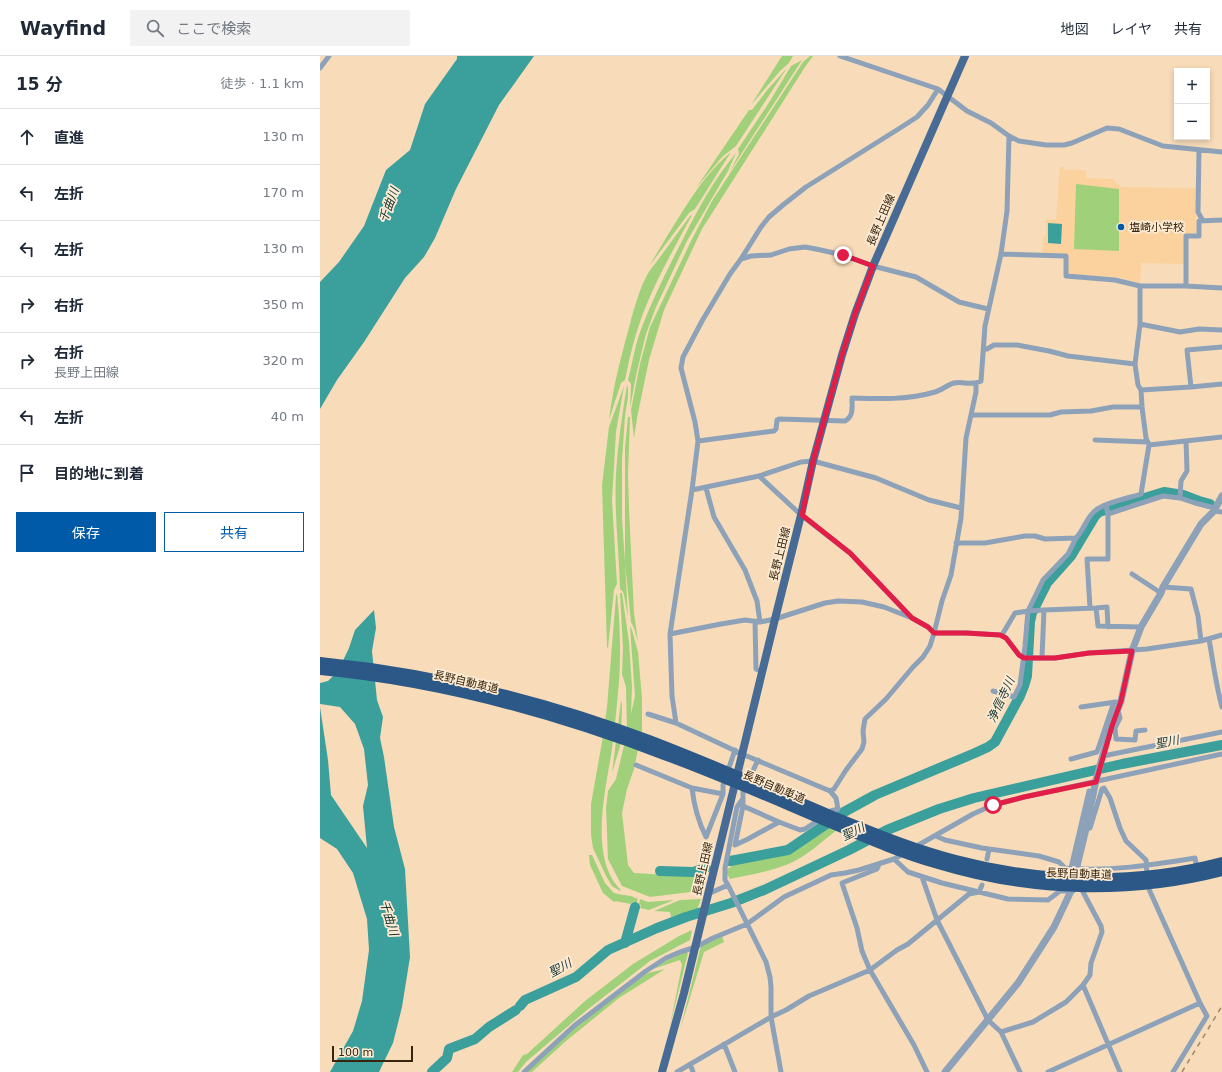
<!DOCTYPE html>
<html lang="ja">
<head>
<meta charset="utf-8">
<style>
  body { margin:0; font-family:"DejaVu Sans","Noto Sans JP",sans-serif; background:#f2f2f3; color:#1f2937 }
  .controls { position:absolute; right:12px; top:12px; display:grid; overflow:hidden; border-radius:0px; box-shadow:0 2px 6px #0003 }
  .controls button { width:36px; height:36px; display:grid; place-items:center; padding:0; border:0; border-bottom:1px solid #e0e1e3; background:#fff; color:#1f2937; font:20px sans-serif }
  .scale { position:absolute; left:12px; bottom:10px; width:81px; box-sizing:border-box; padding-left:4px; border:2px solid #37250d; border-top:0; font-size:11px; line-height:14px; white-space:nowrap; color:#37250d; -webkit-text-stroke:3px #feebd4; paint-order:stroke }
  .stop { position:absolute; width:12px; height:12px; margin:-9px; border:3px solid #e11d48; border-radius:50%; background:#fff }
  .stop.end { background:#e11d48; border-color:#fff; box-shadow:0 1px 4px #0008 }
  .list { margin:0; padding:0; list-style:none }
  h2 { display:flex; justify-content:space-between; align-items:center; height:52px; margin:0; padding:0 16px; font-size:17px }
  h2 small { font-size:13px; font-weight:400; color:#747a83 }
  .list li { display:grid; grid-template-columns:26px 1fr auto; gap:12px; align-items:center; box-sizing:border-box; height:56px; padding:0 16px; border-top:1px solid #e0e1e3 }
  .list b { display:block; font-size:15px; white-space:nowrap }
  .list p { margin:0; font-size:13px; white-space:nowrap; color:#747a83 }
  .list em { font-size:13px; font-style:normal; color:#747a83 }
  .actions { display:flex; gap:8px; padding:12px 16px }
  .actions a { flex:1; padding:9px 0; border:1px solid #005aa7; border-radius:0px; text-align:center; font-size:14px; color:#005aa7 }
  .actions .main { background:#005aa7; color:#fff }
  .icon { flex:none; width:22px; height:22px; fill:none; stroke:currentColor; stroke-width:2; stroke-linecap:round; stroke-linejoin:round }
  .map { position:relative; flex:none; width:902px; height:1016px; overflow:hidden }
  header { display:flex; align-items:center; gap:24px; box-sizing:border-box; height:56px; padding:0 20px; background:#fff; border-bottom:1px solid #e0e1e3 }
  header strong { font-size:19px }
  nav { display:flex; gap:22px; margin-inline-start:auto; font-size:14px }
  .search { width:280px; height:36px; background:#f2f2f3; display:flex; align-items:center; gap:10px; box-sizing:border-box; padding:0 14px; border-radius:0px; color:#747a83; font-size:15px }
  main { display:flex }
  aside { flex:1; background:#fff }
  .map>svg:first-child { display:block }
  .built { fill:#fbd29d }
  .green { fill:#a0d17a }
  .water { fill:#3b9f9c }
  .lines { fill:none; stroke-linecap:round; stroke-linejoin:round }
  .river { stroke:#3b9f9c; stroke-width:10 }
  .minor { stroke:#8da2b9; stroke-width:5 }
  .tertiary { stroke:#8da2b9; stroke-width:7 }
  .primary { stroke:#476b95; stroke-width:8 }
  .motorway { stroke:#2c5887; stroke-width:10 }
  .rail { stroke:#9c8567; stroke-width:1.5; stroke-dasharray:5 5; stroke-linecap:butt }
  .route { stroke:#e11d48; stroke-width:5 }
  .poi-dot { fill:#005aa7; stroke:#feebd4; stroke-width:1.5 }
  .labels { text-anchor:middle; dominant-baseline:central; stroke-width:3.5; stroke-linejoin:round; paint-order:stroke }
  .street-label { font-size:11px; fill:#37250d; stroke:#feebd4 }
  .poi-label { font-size:11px; fill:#37250d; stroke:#feebd4; text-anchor:start }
  .water-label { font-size:12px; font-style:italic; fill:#153433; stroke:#feebd4 }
</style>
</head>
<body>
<header>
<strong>Wayfind</strong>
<div class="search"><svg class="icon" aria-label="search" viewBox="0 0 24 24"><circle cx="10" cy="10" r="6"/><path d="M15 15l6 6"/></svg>ここで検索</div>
<nav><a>地図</a><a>レイヤ</a><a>共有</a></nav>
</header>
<main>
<aside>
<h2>15 分<small>徒歩 · 1.1 km</small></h2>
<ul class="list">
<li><svg class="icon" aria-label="ahead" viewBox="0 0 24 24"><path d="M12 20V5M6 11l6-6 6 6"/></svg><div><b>直進</b></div><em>130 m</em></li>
<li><svg class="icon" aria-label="left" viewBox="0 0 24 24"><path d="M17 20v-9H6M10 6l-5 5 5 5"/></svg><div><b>左折</b></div><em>170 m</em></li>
<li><svg class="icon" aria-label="left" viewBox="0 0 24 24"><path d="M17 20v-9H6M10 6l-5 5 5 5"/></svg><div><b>左折</b></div><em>130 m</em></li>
<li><svg class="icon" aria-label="right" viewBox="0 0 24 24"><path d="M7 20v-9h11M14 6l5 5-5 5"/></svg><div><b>右折</b></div><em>350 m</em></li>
<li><svg class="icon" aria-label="right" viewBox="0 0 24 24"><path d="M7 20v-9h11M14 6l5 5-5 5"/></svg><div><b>右折</b><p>長野上田線</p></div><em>320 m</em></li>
<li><svg class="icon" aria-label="left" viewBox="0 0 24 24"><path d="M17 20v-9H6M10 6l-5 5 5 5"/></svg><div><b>左折</b></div><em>40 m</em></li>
<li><svg class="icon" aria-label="arrive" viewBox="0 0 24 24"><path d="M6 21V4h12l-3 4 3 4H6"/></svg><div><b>目的地に到着</b></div></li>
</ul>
<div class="actions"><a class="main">保存</a><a>共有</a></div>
</aside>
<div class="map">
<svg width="902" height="1016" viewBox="0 0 902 1016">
  <rect width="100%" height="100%" fill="#f8dcb9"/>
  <path class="built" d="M740 111H744L745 114H766V122L794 123 796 127 801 131 877 132 876 177 874 178H864V208L821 207 820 227 796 221 748 219V198L722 197 723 181 726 180V163L736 164Z"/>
  <path class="green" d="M462 0H473L469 7 460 15 431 49Z
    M490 0H493L485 11 382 173 344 254 329 304 317 362 314 382 311 354 320 308 330 271 371 185 392 145 483 6Z
    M482 4 409 117 419 98 418 93 450 45 471 10Z
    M467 12 416 90 402 101 376 132 429 54H432L448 33Z
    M411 96 375 153 369 157 330 209C339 193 349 177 359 161 374 137 389 114 411 96Z
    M416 97 408 115 367 185 336 251 326 278 317 315 310 352 311 328 308 324C312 309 314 294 319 279 331 246 347 214 363 183 378 153 394 123 416 97Z
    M756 128 799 133V195L754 193Z
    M372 159C356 189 339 218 326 250 316 274 310 299 305 324L301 327 289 364C293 330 302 297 311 264 316 247 323 220 335 208L370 160Z
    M307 329 308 332V341L305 360 302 404V462L305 506V392L308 361H310L308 419 309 453 314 557 318 586 314 572 311 566 305 507 308 561 304 539 303 536 300 533C299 494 294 456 296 417 298 387 302 359 307 329Z
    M304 330 296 376 292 444 297 528 294 534 288 592 287 591 282 429 289 371Z
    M297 537C300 566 301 597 299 626 297 648 295 670 292 693 286 733 268 802 301 834L300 835 292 830 286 820 273 792 271 779V748L282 686 287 651 296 540Z
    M300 537H302L309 586 312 631 311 658 315 640 310 570 312 574 318 596 322 642V674L314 713 307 733 302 757 308 809 314 817 368 820 388 816 384 832 379 835 330 841 302 830 288 803 286 752 288 735 296 723 307 677 306 631 302 618 303 592Z
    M301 645 302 647 301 687 292 717Z
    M507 770 517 774C501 786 485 802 466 809 448 816 428 819 410 823L406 816 407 813 411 811 410 808 473 795Z
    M269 799H272L285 827 294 837 298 838 311 840 318 843 316 848 313 846 311 848 295 845 294 846 283 837 270 809Z
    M320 843 328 846 354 844 329 854 320 852 321 849 319 848Z
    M381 843 377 854 351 861 350 856 334 855 360 844Z
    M372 874 370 884 330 905 267 954 206 1006 198 1016H192L203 999 207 998 265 945 313 908 359 880Z
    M402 880 404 886 384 896 360 974 381 890Z
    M365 895 368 897 350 970 362 909 360 904 333 913 344 906Z
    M345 913 299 942 246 985 212 1016H206L246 979 288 945 328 917Z"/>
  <path class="water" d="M137 0H214L179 49 136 133 115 182 104 201 85 222 44 286 17 324 0 353V226L19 206 44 170 66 114 90 94 105 48 137 3Z
    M728 167 742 168 741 188 728 187Z
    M54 554 56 572 52 595 57 644 63 661 60 682 64 701 74 771 85 813 90 901 82 951 73 987 59 1016H10L33 975 42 945 49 894 47 863 33 817 17 793 0 782V651L8 704 11 739 47 792 43 750 48 729 44 693 35 668 20 651 0 648V627L8 625 18 615 29 592 35 574Z"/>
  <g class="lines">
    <path class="river" d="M410 805 468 794 524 756 555 739 655 697 668 691 675 686 700 640 704 630 707 620 710 566 712 557 727 527 751 500 775 460 779 456 844 436 863 439 879 445 890 448
      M340 815 373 816 386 812
      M305 887 315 851
      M200 950 205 944 256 921 288 894 337 872 366 861 411 847 444 834 529 794 567 774 619 753 654 742 802 708 902 689
      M112 1016 127 1002 129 993 155 983 169 971 196 954"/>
    <path class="minor" d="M520 0 618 33 647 55 671 67 689 80 699 85 726 89H744L752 87 787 72 799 73 843 90 902 96
      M0 12 9 0
      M879 94 878 156 883 165
      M681 198 746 200V220L795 224 820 230H866L902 232
      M421 203 431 200 451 199 469 193 485 191 496 193 523 199 553 210 596 221 639 246 668 253
      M866 230V180H879V165L902 164
      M820 268 860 276 879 273 902 274
      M664 293H667L674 289H697L729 295 748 300 815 308
      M871 331 867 294 902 291
      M821 334 871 331 902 328
      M651 359H730L741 356 771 355 793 351H822
      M775 384 828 386
      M378 385 454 375 456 373 457 364 459 363 525 365C534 360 532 351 532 342 560 343 588 344 615 336 622 334 627 329 634 327 643 325 652 330 661 325L665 270 681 198 687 155 689 80
      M829 389 902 381
      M439 420 481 459 530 497 590 560
      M386 432 394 461 425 514 437 545 440 566
      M372 434 439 420 481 406 493 405 556 422 609 444 641 452
      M860 442 861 425 867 415 866 385
      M894 455 902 456
      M788 458 843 440 860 442 875 447 895 452
      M636 487H665L705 480H715L725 483 756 482C764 474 767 460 776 454 786 446 809 442 821 438L829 389 826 382 822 351 821 334 818 329 815 308 820 268V230
      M812 518 841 537
      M843 531 871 533 878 560 881 585
      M770 552 767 503H788V458L786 449
      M776 552 787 551 788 571
      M724 554 708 555 723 524 748 498 756 482
      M435 565 436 613 443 615
      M350 578 401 568 425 564 440 566 455 563 505 547 518 545 542 546 564 551 592 562 608 571 614 577H646L680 579 686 582 699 599 704 602H735L769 597 827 593 881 585 902 579
      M889 583C893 606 896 629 902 651
      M722 601 724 554 776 552 778 570 821 571
      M673 635 694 641 700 629 705 590 708 555 695 557 682 579
      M761 651 796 646
      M798 654 800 662 795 672 796 683 815 684 816 675 825 674
      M328 658 356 667 422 698 510 735 516 742 518 753 507 756
      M356 667 352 640 350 578 372 434 378 385 375 366 361 312 363 301 382 265 410 218 421 203 441 171 449 161 463 149 486 131 580 72 597 61 608 49 618 33
      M783 700 902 676
      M751 703 777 696 794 646
      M438 704 423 736V750L459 766 480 774 485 773 500 763
      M316 709 372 732 403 738V729L415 694
      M372 732C374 750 378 765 386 781L403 738
      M510 735 514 733 526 714 542 693 544 686 543 675 545 663 566 643 593 611 603 601 610 590 614 577 622 545 631 519 641 462 646 382 656 336V327
      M423 750 415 789 428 783 459 766
      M761 770 766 773 770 772 782 733 784 732 790 742 800 772 806 785 826 804 827 820
      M616 780 625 784 662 792 719 800 739 806 745 812C788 816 832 809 875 802L877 812
      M595 791 653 758 673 749 704 741 902 698
      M574 803 588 816 622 827 688 843 728 844 740 835H753
      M667 803 669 793
      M559 808 557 813 522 827 537 872 542 895 550 914 594 989 607 1016
      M751 812 769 735
      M602 821 617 864 668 964 681 976 700 1016
      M828 828V831L880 947 887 960 853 1016
      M408 829 405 824V812L417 751 422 744
      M763 836 781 870 782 876 771 907 770 919 763 929 800 1016
      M388 838 408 829 446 906 450 921 451 931V961L461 1016
      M681 976 713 966 746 946 763 929
      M404 988 415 1016
      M370 1008 373 1016
      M204 1016 254 970 326 915 346 902 360 896 376 891 393 882 427 868 464 841 511 819 525 817 539 814 574 803 585 797
      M357 1016 451 961 466 954 489 940 550 914 577 894 588 888 649 838 659 836 662 829
      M728 1016 880 947"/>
    <path class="tertiary" d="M625 1016 698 927 734 871 751 835 766 773 776 724 791 670 801 645 812 595 821 571 841 537 843 531 881 468 894 455 902 440"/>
    <path class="primary" d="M342 1016 364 937 455 563 481 459 493 405 522 299 535 258 553 210 645 0"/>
    <path class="motorway" d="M0 606C112 617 223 644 329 684 389 707 449 733 508 758 550 775 592 793 636 804 723 827 815 829 902 806
      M0 614C119 625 235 657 347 700 404 721 460 746 517 770 550 784 583 798 618 808 710 836 809 839 902 815"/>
    <path class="rail" d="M862 1016 902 950"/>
  </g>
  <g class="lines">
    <path class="route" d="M523 199 553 210 535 258 522 299 493 405 482 459 530 497 592 562 608 571 614 577H646L680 579 686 582 699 599 704 602H735L769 597 812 595 801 645 792 670 776 726 704 741 673 749"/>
  </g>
  <circle class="poi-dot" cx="801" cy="171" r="4"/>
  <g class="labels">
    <g class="street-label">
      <text transform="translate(561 164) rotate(-67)">長野上田線</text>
      <text transform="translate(460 498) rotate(-76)">長野上田線</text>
      <text transform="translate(146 626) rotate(13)">長野自動車道</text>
      <text transform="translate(454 731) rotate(23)">長野自動車道</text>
      <text transform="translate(383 813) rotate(-77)">長野上田線</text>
      <text transform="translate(759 818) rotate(2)">長野自動車道</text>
    </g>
    <g class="poi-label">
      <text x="809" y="171">塩崎小学校</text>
    </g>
    <g class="water-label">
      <text transform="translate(69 149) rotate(-70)">千曲川</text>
      <text transform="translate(681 644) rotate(-65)">浄信寺川</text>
      <text transform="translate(847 686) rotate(-11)">聖川</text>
      <text transform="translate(533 776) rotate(-26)">聖川</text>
      <text transform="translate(69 862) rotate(73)">千曲川</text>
      <text transform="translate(240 912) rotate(-29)">聖川</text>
    </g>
  </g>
</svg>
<div class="controls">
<button>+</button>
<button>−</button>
</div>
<div class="scale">100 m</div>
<div class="stop" style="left:673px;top:749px"></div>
<div class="stop end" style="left:523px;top:199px"></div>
</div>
</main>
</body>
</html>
